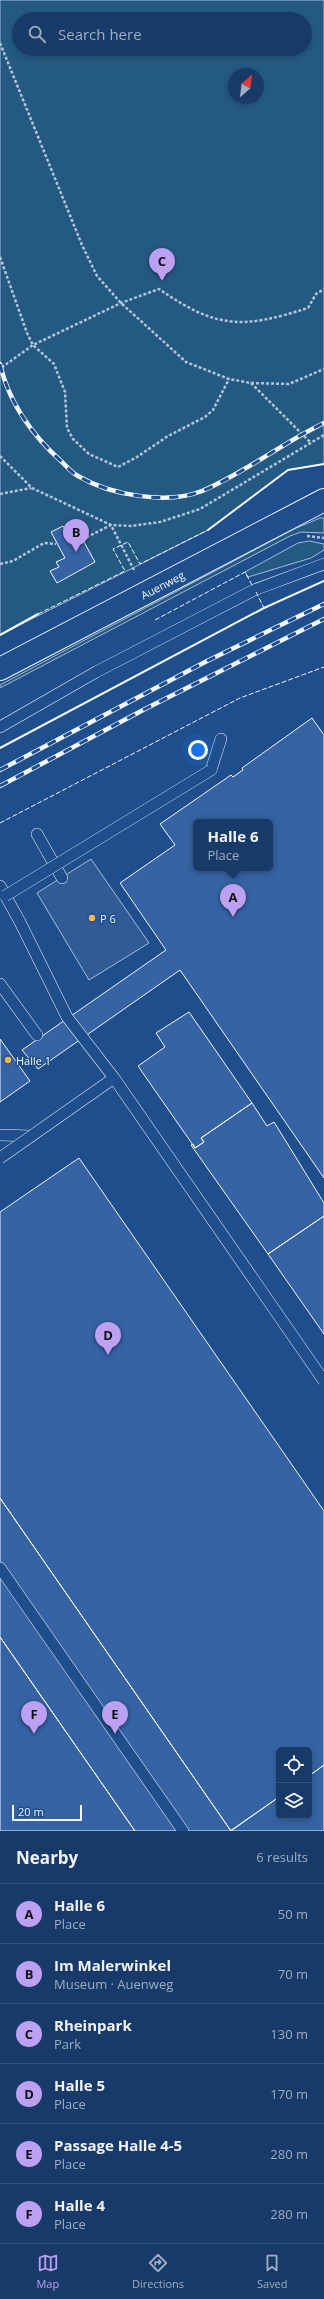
<!DOCTYPE html>
<html lang="en">
<head>
<meta charset="utf-8">
<style>
  body { margin:0; font-family:"Open Sans",sans-serif; background:#244571; color:#f1f3f6 }
  .controls { position:absolute; right:12px; bottom:12px; display:grid; overflow:hidden; border-radius:6px; box-shadow:0 2px 6px #0003 }
  .controls button { width:36px; height:36px; display:grid; place-items:center; padding:0; border:0; border-bottom:1px solid #36547d; background:#173a69; color:#f1f3f6; font:20px sans-serif }
  .compass { position:absolute; left:228px; top:68px; width:36px; height:36px; border-radius:50%; background:#173a69; box-shadow:0 2px 6px #0003; rotate:28deg }
  .scale { position:absolute; left:12px; bottom:10px; width:70px; box-sizing:border-box; padding-left:4px; border:2px solid #f2f6ff; border-top:0; font-size:11px; line-height:14px; white-space:nowrap; color:#f2f6ff; -webkit-text-stroke:3px #1f4e8c; paint-order:stroke }
  .you { position:absolute; left:198px; top:750px; width:14px; height:14px; margin:-10px; border:3px solid #fff; border-radius:50%; background:#1a73e8; box-shadow:0 0 0 6px #1a73e833 }
  .badge { display:grid; place-items:center; width:26px; height:26px; border-radius:50%; background:#bca0f2; color:#111; font-size:13px; font-weight:700 }
  .pin { position:absolute; translate:-50% -33px; filter:drop-shadow(0 1px 2px #0008) }
  .pin::after { content:''; position:absolute; top:21px; width:14px; height:12px; background:inherit; clip-path:polygon(0 0,100% 0,50% 100%) }
  .popup { position:absolute; left:193px; top:819px; width:80px; height:52px; box-sizing:border-box; display:grid; place-content:center; border-radius:6px; background:#173a69; filter:drop-shadow(0 1px 3px #0005); font-size:13px; white-space:nowrap; color:#9eadc0 }
  .popup b { font-size:15px; color:#f1f3f6 }
  .popup::after { content:''; position:absolute; left:50%; top:100%; margin-left:-8px; border:8px solid transparent; border-top-color:#173a69 }
  .list { margin:0; padding:0; list-style:none }
  h2 { display:flex; justify-content:space-between; align-items:center; height:52px; margin:0; padding:0 16px; font-size:17px }
  h2 small { font-size:13px; font-weight:400; color:#9eadc0 }
  .list li { display:grid; grid-template-columns:26px 1fr auto; gap:12px; align-items:center; box-sizing:border-box; height:60px; padding:0 16px; border-top:1px solid #36547d }
  .list b { display:block; font-size:15px; white-space:nowrap }
  .list p { margin:0; font-size:13px; white-space:nowrap; color:#9eadc0 }
  .list em { font-size:13px; font-style:normal; color:#9eadc0 }
  .icon { flex:none; width:22px; height:22px; fill:none; stroke:currentColor; stroke-width:2; stroke-linecap:round; stroke-linejoin:round }
  .map { position:relative; flex:none; width:324px; height:1831px; overflow:hidden }
  .search { position:absolute; background:#173a69; box-shadow:0 2px 6px #0003; left:12px; right:12px; top:12px; height:44px; display:flex; align-items:center; gap:10px; box-sizing:border-box; padding:0 14px; border-radius:22px; color:#9eadc0; font-size:15px }
  .sheet { height:412px; background:#173a69 }
  nav { display:flex; justify-content:space-around; align-items:center; box-sizing:border-box; height:56px; border-top:1px solid #36547d; background:#173a69; font-size:11px; color:#9eadc0 }
  nav a { display:grid; justify-items:center; gap:2px }
  nav .on { color:#bca0f2 }
  .map>svg:first-child { display:block }
  .green { fill:#245a82; stroke:#a8bbd7; fill-rule:evenodd }
  .parking { fill:#305b95; stroke:#a8bbd7 }
  .building { fill:#3563a3; stroke:#f2f6ff; fill-rule:evenodd }
  .lines { fill:none; stroke-linecap:round; stroke-linejoin:round }
  .lane-casing { stroke:#f2f6ff; stroke-width:12 }
  .secondary-casing { stroke:#f2f6ff; stroke-width:24 }
  .path { stroke:#b3c4dc; stroke-width:2.5; stroke-dasharray:3 2; stroke-linecap:butt }
  .lane { stroke:#1f4e8c; stroke-width:11 }
  .secondary { stroke:#1f4e8c; stroke-width:22 }
  .rail-casing { stroke:#f2f6ff; stroke-width:4.5 }
  .rail { stroke:#1f4e8c; stroke-width:3; stroke-dasharray:9; stroke-linecap:butt }
  .lane-bridge-casing { stroke:#f2f6ff; stroke-width:12; stroke-linecap:butt }
  .lane-bridge { stroke:#1f4e8c; stroke-width:11 }
  .fence { stroke:#f2f6ff; stroke-width:1; stroke-dasharray:5 2; stroke-linecap:butt }
  .wall { stroke:#f2f6ff; stroke-width:2 }
  .poi-dot { fill:#ffb74d; stroke:#1f4e8c; stroke-width:1.5 }
  .labels { text-anchor:middle; dominant-baseline:central; stroke-width:3; stroke-linejoin:round; paint-order:stroke }
  .street-label { font-size:11px; fill:#f2f6ff; stroke:#1f4e8c }
  .poi-label { font-size:11px; fill:#f2f6ff; stroke:#1f4e8c; text-anchor:start }
</style>
</head>
<body>
<div class="map">
<svg width="324" height="1831" viewBox="0 0 324 1831">
  <rect width="100%" height="100%" fill="#1f4e8c"/>
  <path class="green" d="M0 0H324V464L288 470 208 530 0 635ZM19 19H305V49H19ZM234 74H258V98H234Z
    M320 518H324V533L301 532 290 536 0 688V685L294 529Z
    M309 541 324 544V550L311 558 248 577 245 572 298 543Z"/>
  <path class="parking" d="M91 859 149 943 89 980 37 893Z"/>
  <path class="building" d="M63 526 75 547 84 542 95 562 57 583 50 571 59 567 56 562 65 558 51 532Z
    M312 718 324 735V1178L180 970 38 1069 22 1050 166 950 120 883 175 845 160 824 231 775 233 777 243 770 242 768ZM196 822H270V868H196Z
    M189 1012 252 1103 201 1138 204 1142 195 1148 138 1066 165 1047 156 1033Z
    M0 1039 30 1081 0 1102Z
    M252 1103 267 1126 274 1122 324 1203V1216L268 1254 191 1145 193 1144 195 1148 204 1142 201 1138Z
    M79 1158 324 1511V1765L309 1776V1750H279V1797L231 1831 0 1498V1212Z
    M324 1216V1334L268 1254Z
    M0 1498 231 1831H135L0 1637Z
    M0 1637 135 1831H0Z
    M324 1765V1831H230L279 1797V1816H309V1776Z"/>
  <g class="lines">
    <defs>
      <path id="lane" d="M0 727 96 672 254 590 324 564
        M211 770 221 739
        M37 834 62 878
        M0 886 20 922
        M0 984 37 1035
        M0 1135 31 1136
        M0 1568 183 1831"/>
      <g id="secondary">
        <path id="s1" d="M0 669 324 500"/>
      </g>
    </defs>
    <use href="#lane" class="lane-casing"/>
    <use href="#secondary" class="secondary-casing"/>
    <path class="path" d="M0 43 82 245 97 276 121 303 186 362 229 379 251 383 289 384 324 369
      M0 257 27 333 33 345 54 364 65 392 67 428 73 439 89 454 118 467 137 457 168 436 205 417 213 410 229 379
      M0 372 1 368 33 345 121 303 159 289C217 329 242 329 308 308L316 294 324 289
      M251 383 310 442
      M0 456 32 488 111 525 131 526 160 522 200 509 324 435
      M0 494 31 488
      M307 536 324 538
      M73 544 111 525 135 572
      M0 564 13 561 44 543 56 544"/>
    <use href="#lane" class="lane"/>
    <use href="#secondary" class="secondary"/>
    <defs>
      <path id="rail" d="M0 364C9 403 33 436 62 462 67 467 72 473 78 476 110 495 167 505 202 491 245 473 282 443 324 423
        M0 770 207 661 324 604
        M0 786 145 709 324 619"/>
    </defs>
    <use href="#rail" class="rail-casing"/>
    <use href="#rail" class="rail"/>
    <defs>
      <path id="lane-bridge" d="M5 896 211 770
        M20 922 67 1017 114 1078 324 1381
        M0 1158 114 1078"/>
    </defs>
    <use href="#lane-bridge" class="lane-bridge-casing"/>
    <use href="#lane-bridge" class="lane-bridge"/>
    <path class="fence" d="M256 592 264 608
      M38 614 125 571 113 549 128 542 140 564 208 530
      M155 620 245 572 253 587
      M0 823 240 698 324 667"/>
    <path class="wall" d="M208 530 288 470 324 464
      M0 635 38 614
      M0 748 264 608 324 581"/>
  </g>
  <g class="poi-dot">
    <circle cx="92" cy="918" r="4"/>
    <circle cx="8" cy="1060" r="4"/>
  </g>
  <g class="labels">
    <g class="street-label">
      <text stroke="none"><textPath href="#s1" startOffset="183">Auenweg</textPath></text>
    </g>
    <g class="poi-label">
      <text x="100" y="918">P 6</text>
      <text x="16" y="1060">Halle 1</text>
    </g>
  </g>
</svg>
<div class="controls">
<button><svg class="icon" aria-label="locate" viewBox="0 0 24 24"><circle cx="12" cy="12" r="6"/><path d="M12 2v4M12 18v4M2 12h4M18 12h4"/></svg></button>
<button><svg class="icon" aria-label="layers" viewBox="0 0 24 24"><path d="M12 4l9 5-9 5-9-5zM3 14l9 5 9-5"/></svg></button>
</div>
<svg class="compass" viewBox="-18 -18 36 36"><path d="M0-13l5 13h-10z" fill="#e53935"/><path d="M0 13l5-13h-10z" fill="#9eadc0"/></svg>
<div class="scale">20 m</div>
<div class="you"></div>
<div class="pin badge" style="left:233px;top:917px">A</div>
<div class="popup"><b>Halle 6</b>Place</div>
<div class="pin badge" style="left:76px;top:552px">B</div>
<div class="pin badge" style="left:162px;top:281px">C</div>
<div class="pin badge" style="left:108px;top:1355px">D</div>
<div class="pin badge" style="left:115px;top:1734px">E</div>
<div class="pin badge" style="left:34px;top:1734px">F</div>
<div class="search"><svg class="icon" aria-label="search" viewBox="0 0 24 24"><circle cx="10" cy="10" r="6"/><path d="M15 15l6 6"/></svg>Search here</div>
</div>
<section class="sheet">
<h2>Nearby<small>6 results</small></h2>
<ul class="list">
<li><span class="badge">A</span><div><b>Halle 6</b><p>Place</p></div><em>50 m</em></li>
<li><span class="badge">B</span><div><b>Im Malerwinkel</b><p>Museum · Auenweg</p></div><em>70 m</em></li>
<li><span class="badge">C</span><div><b>Rheinpark</b><p>Park</p></div><em>130 m</em></li>
<li><span class="badge">D</span><div><b>Halle 5</b><p>Place</p></div><em>170 m</em></li>
<li><span class="badge">E</span><div><b>Passage Halle 4-5</b><p>Place</p></div><em>280 m</em></li>
<li><span class="badge">F</span><div><b>Halle 4</b><p>Place</p></div><em>280 m</em></li>
</ul>
</section>
<nav>
<a class="on"><svg class="icon" aria-label="map" viewBox="0 0 24 24"><path d="M3 6l6-2 6 2 6-2v14l-6 2-6-2-6 2zM9 4v14M15 6v14"/></svg>Map</a>
<a><svg class="icon" aria-label="directions" viewBox="0 0 24 24"><path d="M12 3l9 9-9 9-9-9zM9 14v-3h6M13 9l2 2-2 2"/></svg>Directions</a>
<a><svg class="icon" aria-label="saved" viewBox="0 0 24 24"><path d="M7 4h10v16l-5-4-5 4z"/></svg>Saved</a>
</nav>
</body>
</html>
